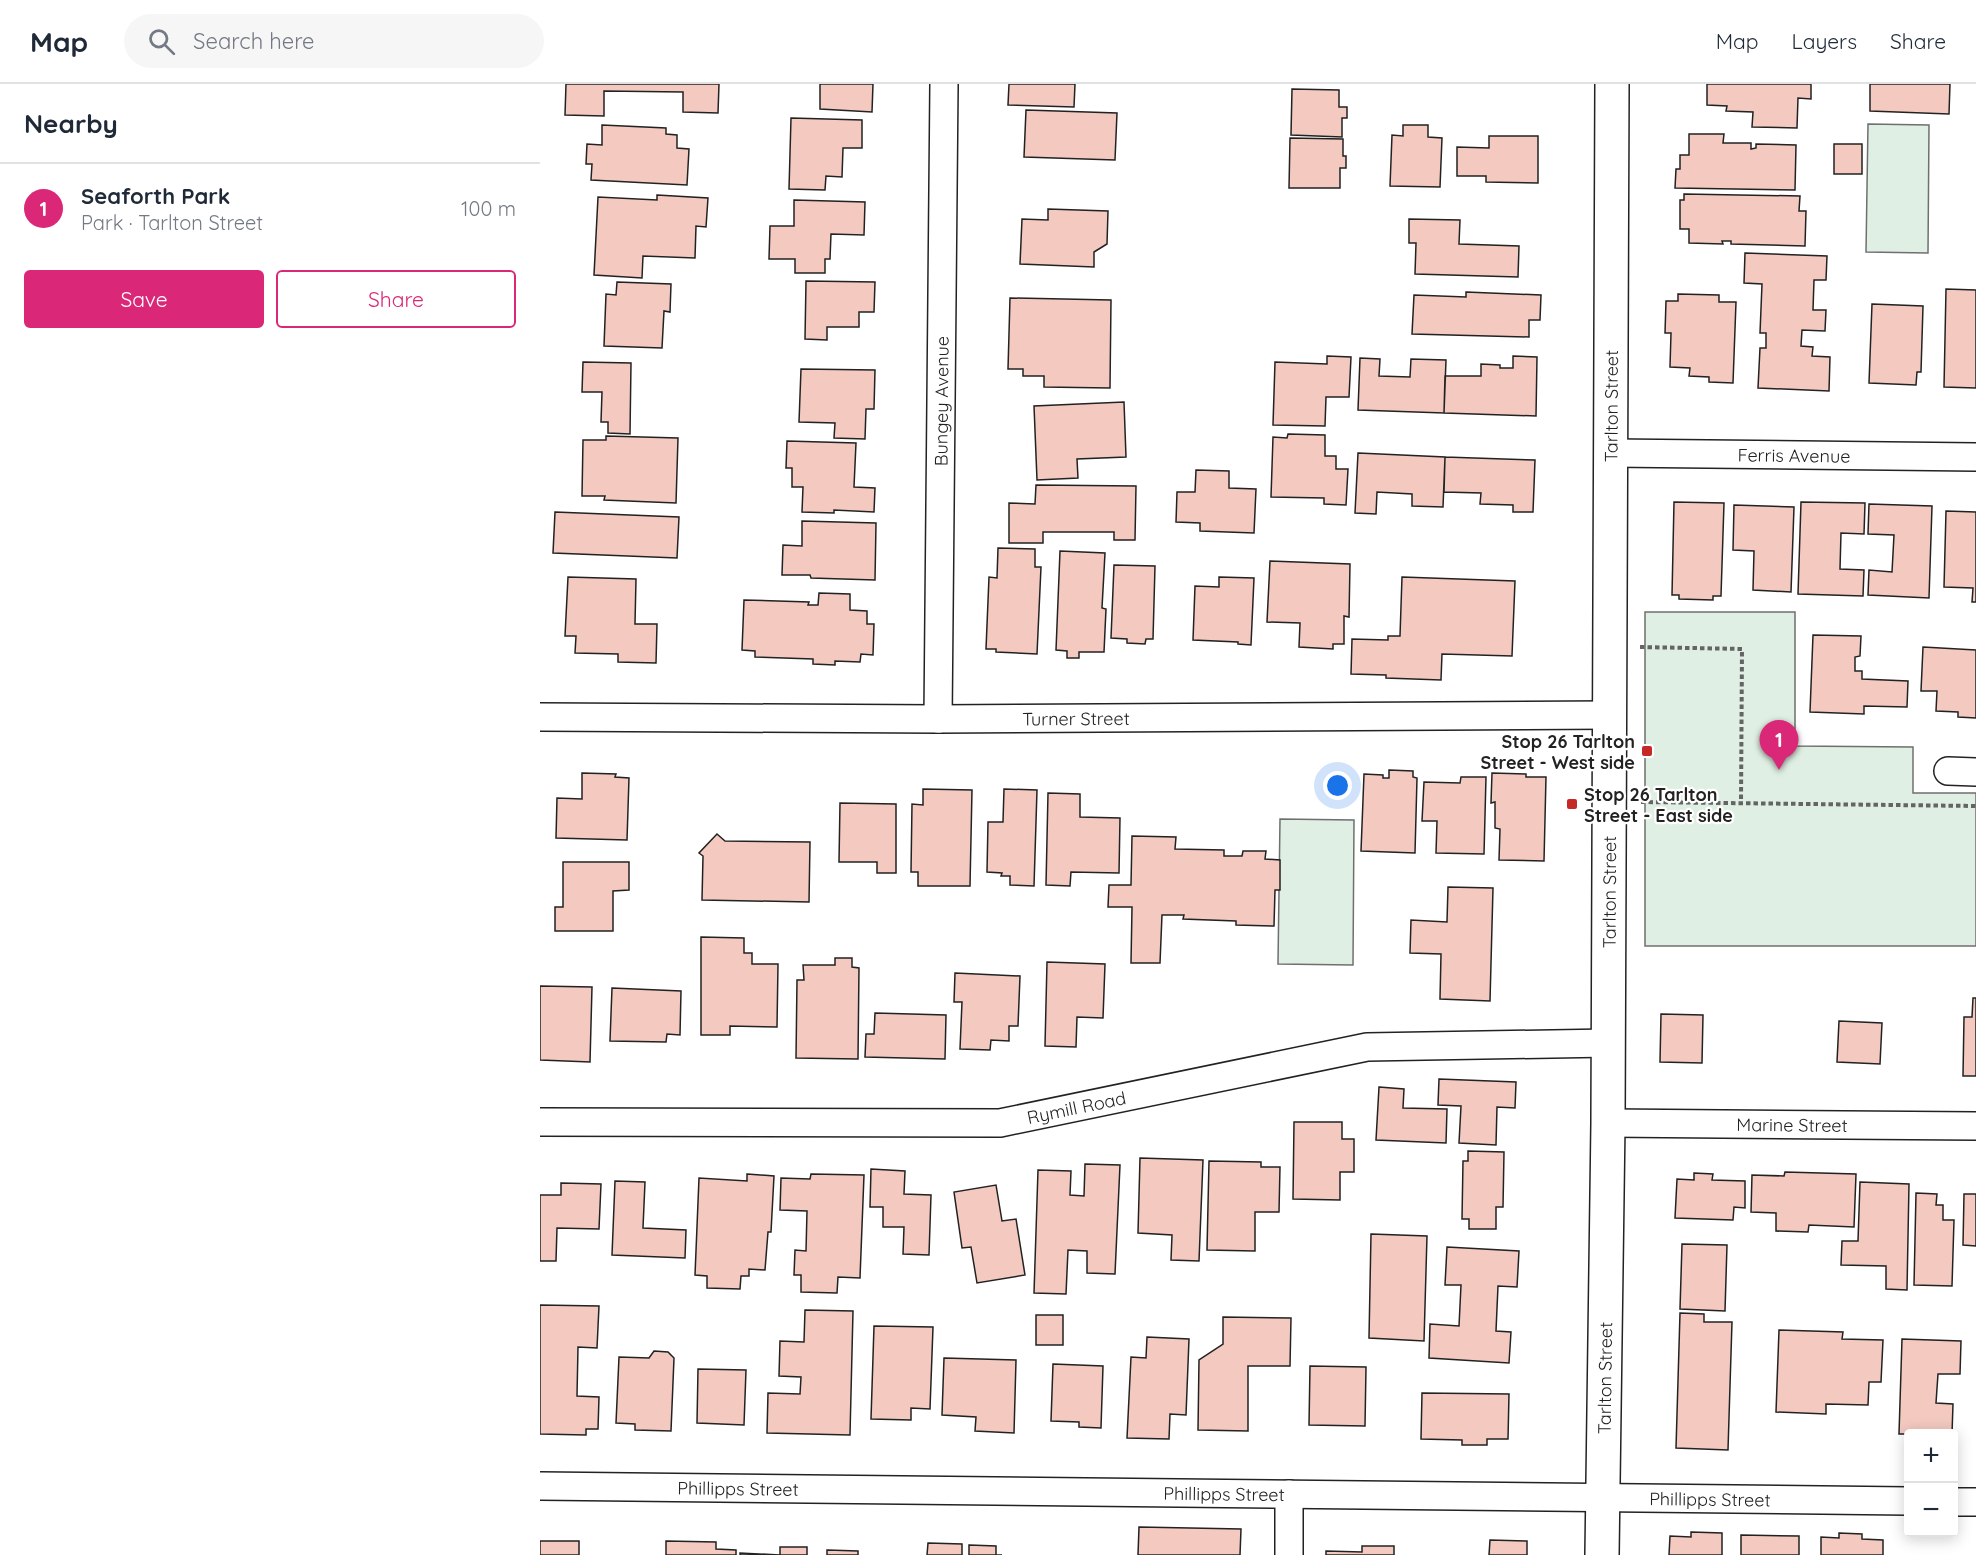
<!DOCTYPE html>
<html lang="en">
<head>
<meta charset="utf-8">
<style>
  body { margin:0; font-family:Quicksand,sans-serif; background:#f6f6f7; color:#1f2937 }
  .controls { position:absolute; right:18px; bottom:18px; display:grid; overflow:hidden; border-radius:6px; box-shadow:0 3px 15px #0003 }
  .controls button { width:54px; height:54px; display:grid; place-items:center; padding:0; border:0; border-bottom:2px solid #e0e1e3; background:#fff; color:#1f2937; font:30px sans-serif }
  .you { position:absolute; left:798px; top:702px; width:21px; height:21px; margin:-15px; border:4px solid #fff; border-radius:50%; background:#1a73e8; box-shadow:0 0 0 9px #1a73e833 }
  .badge { display:grid; place-items:center; width:39px; height:39px; border-radius:50%; background:#db2777; color:#fff; font-size:20px; font-weight:700 }
  .pin { position:absolute; translate:-50% -50px; filter:drop-shadow(0 2px 3px #0008) }
  .pin::after { content:''; position:absolute; top:32px; width:21px; height:18px; background:inherit; clip-path:polygon(0 0,100% 0,50% 100%) }
  .list { margin:0; padding:0; list-style:none }
  h2 { display:flex; justify-content:space-between; align-items:center; height:78px; margin:0; padding:0 24px; font-size:26px }
  h2 small { font-size:20px; font-weight:400; color:#747a83 }
  .list li { display:grid; grid-template-columns:39px 1fr auto; gap:18px; align-items:center; box-sizing:border-box; height:90px; padding:0 24px; border-top:2px solid #e0e1e3 }
  .list b { display:block; font-size:22px; white-space:nowrap }
  .list p { margin:0; font-size:20px; white-space:nowrap; color:#747a83 }
  .list em { font-size:20px; font-style:normal; color:#747a83 }
  .actions { display:flex; gap:12px; padding:18px 24px }
  .actions a { flex:1; padding:14px 0; border:2px solid #db2777; border-radius:6px; text-align:center; font-size:21px; color:#db2777 }
  .actions .main { background:#db2777; color:#fff }
  .icon { flex:none; width:33px; height:33px; fill:none; stroke:currentColor; stroke-width:2; stroke-linecap:round; stroke-linejoin:round }
  .map { position:relative; flex:none; width:1436px; height:1471px; overflow:hidden }
  header { display:flex; align-items:center; gap:36px; box-sizing:border-box; height:84px; padding:0 30px; background:#fff; border-bottom:2px solid #e0e1e3 }
  header strong { font-size:28px }
  nav { display:flex; gap:33px; margin-inline-start:auto; font-size:21px }
  .search { width:420px; height:54px; background:#f6f6f7; display:flex; align-items:center; gap:15px; box-sizing:border-box; padding:0 21px; border-radius:33px; color:#747a83; font-size:22px }
  main { display:flex }
  aside { flex:1; background:#fff }
  .map>svg:first-child { display:block }
  .green { fill:#e0efe3; stroke:#6f6f6f; stroke-width:1.5 }
  .building { fill:#f3c9c0; stroke:#222; stroke-width:1.5 }
  .lines { fill:none; stroke-linecap:round; stroke-linejoin:round }
  .street-casing { stroke:#222; stroke-width:30 }
  .secondary-casing { stroke:#222; stroke-width:36 }
  .path { stroke:#646464; stroke-width:4; stroke-dasharray:4.5 3; stroke-linecap:butt }
  .street { stroke:#fff; stroke-width:27 }
  .secondary { stroke:#fff; stroke-width:33 }
  .poi-dot { fill:#c62828; stroke:#fff; stroke-width:2 }
  .labels { text-anchor:middle; dominant-baseline:central; stroke-width:4.5; stroke-linejoin:round; paint-order:stroke }
  .street-label { font-size:18px; fill:#222; stroke:#fff }
  .poi-label { font-size:18px; font-weight:bold; fill:#222; stroke:#fff; text-anchor:end }
</style>
</head>
<body>
<header>
<strong>Map</strong>
<div class="search"><svg class="icon" aria-label="search" viewBox="0 0 24 24"><circle cx="10" cy="10" r="6"/><path d="M15 15l6 6"/></svg>Search here</div>
<nav><a>Map</a><a>Layers</a><a>Share</a></nav>
</header>
<main>
<aside>
<h2>Nearby<small></small></h2>
<ul class="list">
<li><span class="badge">1</span><div><b>Seaforth Park</b><p>Park · Tarlton Street</p></div><em>100 m</em></li>
</ul>
<div class="actions"><a class="main">Save</a><a>Share</a></div>
</aside>
<div class="map">
<svg width="1436" height="1471" viewBox="0 0 1436 1471">
  <rect width="100%" height="100%" fill="#fff"/>
  <path class="green" d="M1328 40 1389 41 1388 169 1326 168Z
    M1105 528H1255V662L1373 663V709H1436V862H1105Z
    M740 735 814 736 813 881 738 880Z"/>
  <path class="building" d="M26 0H179L178 29 143 28V8L64 7V32L25 31Z
    M280 0H333L332 28 280 25Z
    M469 0H535L534 23 468 21Z
    M1167 0H1271V15L1258 14 1257 44 1212 43 1213 28 1186 27 1187 22 1167 21Z
    M1330 0H1410L1409 30 1330 27Z
    M752 5 799 6V23H807V34H802V53L751 51Z
    M486 26 577 29 575 76 484 73Z
    M251 34 322 36V64H303L302 93 286 92 285 106 249 105Z
    M62 41 126 44V50L137 51V64L149 65 147 101 51 96 52 80H46L47 60 62 61Z
    M863 41H888V53L902 54 900 103 850 102 852 51 863 52Z
    M1149 50H1184L1183 59H1211V65L1216 64V60L1256 61 1255 106 1135 104 1136 85H1140V71H1149Z
    M949 52H998V99L946 98V92H917V63L949 64Z
    M750 54 803 55V72H806V84H800V104H749Z
    M1294 60H1322V90H1294Z
    M1144 110 1260 112 1259 127H1266L1265 162 1191 160V157H1182L1183 160 1149 159V145H1140V116H1144Z
    M117 111 168 114 166 143 156 142 155 174 103 172 102 194 54 191 58 113 117 116Z
    M254 116 325 118 324 151 291 150 290 175H285V189H255V175H229L230 142H254Z
    M508 125 568 127 567 160 554 168V183L480 180 482 135 508 136Z
    M869 135 920 136 919 160 979 162 978 193 875 190 876 159H869Z
    M1205 169 1287 172 1286 196H1274L1273 226H1286L1285 247 1262 246 1261 262 1273 263 1272 272 1290 273 1289 307 1218 304 1220 264H1226V249H1220L1222 200 1204 199Z
    M266 197 335 198 334 228H319V243H287V256L265 255Z
    M77 198 131 200 130 228 124 227 122 264 64 262 66 210 76 211Z
    M1406 205 1436 206V304L1404 303Z
    M926 208 1001 211 1000 236H989V253L872 250 874 211 926 213Z
    M1138 210 1179 211V218H1196L1193 299 1169 298V293L1149 292 1150 284 1130 283 1131 249H1125L1126 217H1138Z
    M470 214 571 216 570 304 504 303V292H483V285H468Z
    M1332 220 1383 222 1381 288H1377L1376 301 1329 299Z
    M787 272 811 273 809 313H786L785 342 733 341 735 278 787 280Z
    M973 272 997 273 996 332 904 329 905 292H941V280L960 281V284H973Z
    M820 274 840 275 839 292 870 293 871 275 906 276 904 329 818 326Z
    M43 278 91 279 90 350 68 349V338H61L62 308H42Z
    M261 285 335 286 334 325H326L325 355 294 354 295 339 259 338Z
    M584 318 586 373 537 375 538 394 497 396 494 322Z
    M748 350 785 351V372H796V385H808L806 421 784 420V414L731 413 733 353 747 354Z
    M66 352 138 354 136 419 64 416 65 412H42L43 356H66Z
    M247 357 316 359 314 403 335 404 334 428 294 426V429L262 428 263 403H252V384H246Z
    M818 369 905 373 903 423 872 422V410L837 408 836 430 815 429Z
    M905 373 995 376 993 428H973V421L940 420 941 409 904 408Z
    M656 386 689 387V404L716 405 714 449 660 447V439L636 438 637 408H655Z
    M496 401 596 402 595 456H574V448H503V459H469V419L495 420Z
    M1134 418 1184 419 1181 512H1173V516L1139 515V511H1132Z
    M1261 418 1325 419 1324 450 1301 449 1300 485 1324 486 1323 512 1258 510Z
    M1329 420 1392 422 1389 514 1328 511 1329 486 1352 488 1354 451 1328 450Z
    M1194 421 1254 423 1251 508 1213 506 1214 467 1193 466Z
    M1406 427 1436 428V518H1432L1433 504 1404 503Z
    M15 428 139 433 137 474 13 469Z
    M262 437 336 439 335 496 271 494 270 491H242L243 461 262 462Z
    M458 464 495 465V483H501L497 570 456 568V565H446L449 493 457 494Z
    M520 467 565 469 562 524 566 525 564 568H539V574H527V567L516 566Z
    M730 477 810 480 809 533 804 532V560H793V565L759 563 760 539 727 538Z
    M574 481 615 482 613 555H606L605 560 587 559V555L571 554Z
    M28 493 96 495 95 540H117L116 579 78 578V570L35 569 36 552H25Z
    M679 493 714 494 711 561 698 560V558L653 556 655 502 679 503Z
    M862 493 975 497 972 572 902 570 901 596 846 594V591L811 590 812 555 848 556V552H860Z
    M279 509 310 510V526L327 527V540H334L333 571 321 570 320 578 295 577V581L273 580V575L215 573V567L202 566 204 516 269 518 268 521H278Z
    M1273 551 1321 552 1320 572 1315 573V587H1322V595L1368 597 1367 623 1324 622V630L1270 628Z
    M1383 563 1436 566V634L1418 633V628L1396 627 1397 607H1381Z
    M849 686 873 687V693L877 694 875 769 821 767 824 690 843 691V694H849Z
    M42 689 76 690 75 693 89 694 87 756 16 754 17 714 42 715Z
    M952 689 986 690V693H1006L1004 777 959 776 960 745 955 744V718L951 719Z
    M921 693H946L944 770 896 769 897 737H882L884 698 920 699Z
    M383 705 432 706 430 802H378V788H371L372 720 383 721Z
    M464 705 497 706 494 802 470 801V792H461L462 789 447 788 448 738H463Z
    M508 709 540 710V733L580 734 579 789 531 788 530 802 506 801Z
    M300 719 356 720V789H337V778H299Z
    M177 750 185 757 270 758 269 818 162 816 163 772 159 769Z
    M592 752 636 753 635 765 684 766V772H702L703 767H726L725 775 740 776V806H735L734 842 696 841V837L643 835 644 831H622L620 879H591L592 823H568L569 801H591Z
    M23 778H89V806L73 807V847H15V823H23Z
    M908 803 953 804 950 917 900 915 901 870 870 869 871 836 907 838Z
    M161 853 204 854V869H212V880H238L237 943 190 942V951H161Z
    M295 874H312V883L319 884 318 975 256 974 257 896H264L263 881H295Z
    M507 878 565 880 563 934 537 933 536 963 505 962Z
    M415 889 480 892 478 942H469V957L451 956 450 966 420 965 422 918H414Z
    M0 902 52 903 50 978 0 976Z
    M72 904 141 907 140 951 127 950 126 958 70 957Z
    M1433 914H1436V992H1423L1424 933H1432Z
    M335 929 406 931 405 975 325 973 326 950H334Z
    M1121 930 1163 931 1162 979 1120 978Z
    M1299 937 1342 939 1340 980 1297 978Z
    M899 995 976 998 975 1024 957 1023 956 1061 919 1059 921 1022 898 1021Z
    M839 1003 864 1005 863 1024 907 1025 906 1059 836 1056Z
    M754 1038H802V1055H814V1088H800V1116L753 1115Z
    M928 1067 964 1068 963 1123H956V1145H929V1135H922L923 1077H928Z
    M600 1074 663 1076 659 1177 631 1176 632 1151 598 1149Z
    M669 1077 721 1078V1083H740L739 1128H715V1167L667 1166Z
    M545 1080 580 1081 575 1190 547 1189V1167L528 1166 526 1210 494 1209 498 1086 531 1087 530 1111 544 1112Z
    M331 1085 365 1087 364 1110 391 1111 389 1171 363 1170 364 1143H343V1123H330Z
    M1245 1088 1316 1090 1314 1143 1269 1141 1268 1148 1236 1147V1129L1211 1128 1212 1091 1244 1092Z
    M1154 1089 1173 1090 1172 1096 1205 1097V1124L1194 1123 1193 1136 1135 1134 1137 1095 1154 1096Z
    M207 1090 234 1092 231 1148H228L225 1186 209 1185V1192H201L200 1205 167 1204V1192L155 1191 159 1094 207 1097Z
    M271 1090 324 1091 320 1194 298 1193 297 1209 261 1208V1191H254L255 1166 266 1167 267 1127 240 1126 241 1094 270 1095Z
    M75 1097 105 1098 103 1144 146 1146 145 1174 72 1171Z
    M1320 1098 1369 1100 1367 1206 1346 1205V1182L1301 1181 1302 1157H1318Z
    M21 1099 61 1100 59 1145 17 1144 16 1177H0V1111H21Z
    M456 1101 462 1137 476 1135 485 1191 437 1199 431 1163 422 1164 414 1108Z
    M1376 1109 1397 1110 1396 1121H1403V1136H1414L1412 1202 1374 1201Z
    M1424 1110H1436V1162L1423 1161Z
    M831 1150 887 1152 884 1257 829 1254Z
    M1142 1160 1187 1161 1185 1227 1140 1225Z
    M907 1163 979 1167 977 1203 958 1202 956 1247 971 1248 969 1279 889 1274 890 1240 919 1242 921 1201H905Z
    M0 1221 59 1222 57 1264 38 1263 37 1312 59 1313 58 1345H46V1351L0 1350Z
    M265 1226 313 1227 310 1351 227 1349 228 1309 260 1310 261 1293 239 1292 240 1257 264 1258Z
    M1140 1229 1164 1230V1238H1192L1188 1366 1136 1364Z
    M496 1231H523V1261H496Z
    M683 1233 751 1234 750 1282H708V1347L658 1346 659 1276 683 1260Z
    M334 1242 393 1243 390 1325 371 1324V1336L331 1335Z
    M1239 1246 1303 1248 1302 1255 1343 1256 1341 1298H1329L1328 1321 1286 1320V1330L1236 1328Z
    M607 1253 649 1255 646 1331 630 1330 629 1355 587 1354 591 1273 606 1274Z
    M1362 1255 1421 1257 1420 1290H1398L1396 1319 1413 1320 1412 1350H1359Z
    M114 1267 128 1268 134 1274 131 1347 95 1346V1340L76 1339 79 1273 109 1274Z
    M404 1274 476 1276 474 1349 435 1347 436 1333 402 1331Z
    M513 1280 563 1282 561 1344 539 1343V1338L511 1337Z
    M770 1282 826 1283 825 1342 769 1341Z
    M158 1285 206 1286 204 1341 157 1339Z
    M882 1309 969 1310 968 1355H947V1361H922V1356L881 1355Z
    M599 1443 701 1445 700 1471H598Z
    M1151 1448 1182 1449V1471H1129L1130 1452 1151 1453Z
    M1299 1449 1322 1450V1455L1343 1456V1471H1281V1453L1299 1454Z
    M1201 1451 1259 1452V1471H1201Z
    M950 1456 987 1457V1471H949Z
    M0 1457H39V1471H0Z
    M126 1457 176 1458V1465L196 1466V1471H126Z
    M388 1459 422 1460V1471H387Z
    M429 1461 456 1462V1471H462H429Z
    M822 1462H854V1471H786V1467L822 1468Z
    M240 1463H267V1471H200V1469L240 1471Z
    M287 1466 318 1467V1471H287Z"/>
  <g class="lines">
    <defs>
      <g id="street">
        <path id="s1" d="M1071 369 1436 373"/>
        <path id="s2" d="M0 633 398 635 1071 631"/>
        <path id="s3" d="M398 635 404 0"/>
        <path d="M1408 687 1436 688"/>
        <path id="s4" d="M0 1038 460 1039 827 963 1069 959"/>
        <path id="s5" d="M1068 1039 1436 1042"/>
        <path id="s6" d="M0 1402 1368 1417"/>
        <path d="M1414 1418H1436"/>
        <path d="M749 1471V1410"/>
      </g>
      <g id="secondary">
        <path id="s7" d="M1062 1471 1068 1039 1072 0"/>
      </g>
    </defs>
    <use href="#street" class="street-casing"/>
    <use href="#secondary" class="secondary-casing"/>
    <path class="path" d="M1100 563 1202 565 1201 719
      M1101 718 1436 722"/>
    <use href="#street" class="street"/>
    <use href="#secondary" class="secondary"/>
  </g>
  <g class="poi-dot">
    <rect x="1101" y="661" width="12" height="12" rx="3"/>
    <rect x="1026" y="714" width="12" height="12" rx="3"/>
  </g>
  <g class="labels">
    <g class="street-label">
      <text stroke="none"><textPath href="#s3" startOffset="318">Bungey Avenue</textPath></text>
      <text stroke="none"><textPath href="#s7" startOffset="1149">Tarlton Street</textPath></text>
      <text stroke="none"><textPath href="#s1" startOffset="183">Ferris Avenue</textPath></text>
      <text stroke="none"><textPath href="#s2" startOffset="536">Turner Street</textPath></text>
      <text stroke="none"><textPath href="#s7" startOffset="663">Tarlton Street</textPath></text>
      <text stroke="none"><textPath href="#s4" startOffset="538">Rymill Road</textPath></text>
      <text stroke="none"><textPath href="#s5" startOffset="184">Marine Street</textPath></text>
      <text stroke="none"><textPath href="#s7" startOffset="177">Tarlton Street</textPath></text>
      <text stroke="none"><textPath href="#s6" startOffset="198">Phillipps Street</textPath></text>
      <text stroke="none"><textPath href="#s6" startOffset="684">Phillipps Street</textPath></text>
      <text stroke="none"><textPath href="#s6" startOffset="1170">Phillipps Street</textPath></text>
    </g>
    <g class="poi-label">
      <text x="1095" y="657">Stop 26 Tarlton<tspan x="1095" dy="21">Street - West side</tspan></text>
      <text x="1044" y="710" text-anchor="start">Stop 26 Tarlton<tspan x="1044" dy="21">Street - East side</tspan></text>
    </g>
  </g>
</svg>
<div class="controls">
<button>+</button>
<button>−</button>
</div>
<div class="you"></div>
<div class="pin badge" style="left:1239px;top:686px">1</div>
</div>
</main>
</body>
</html>
